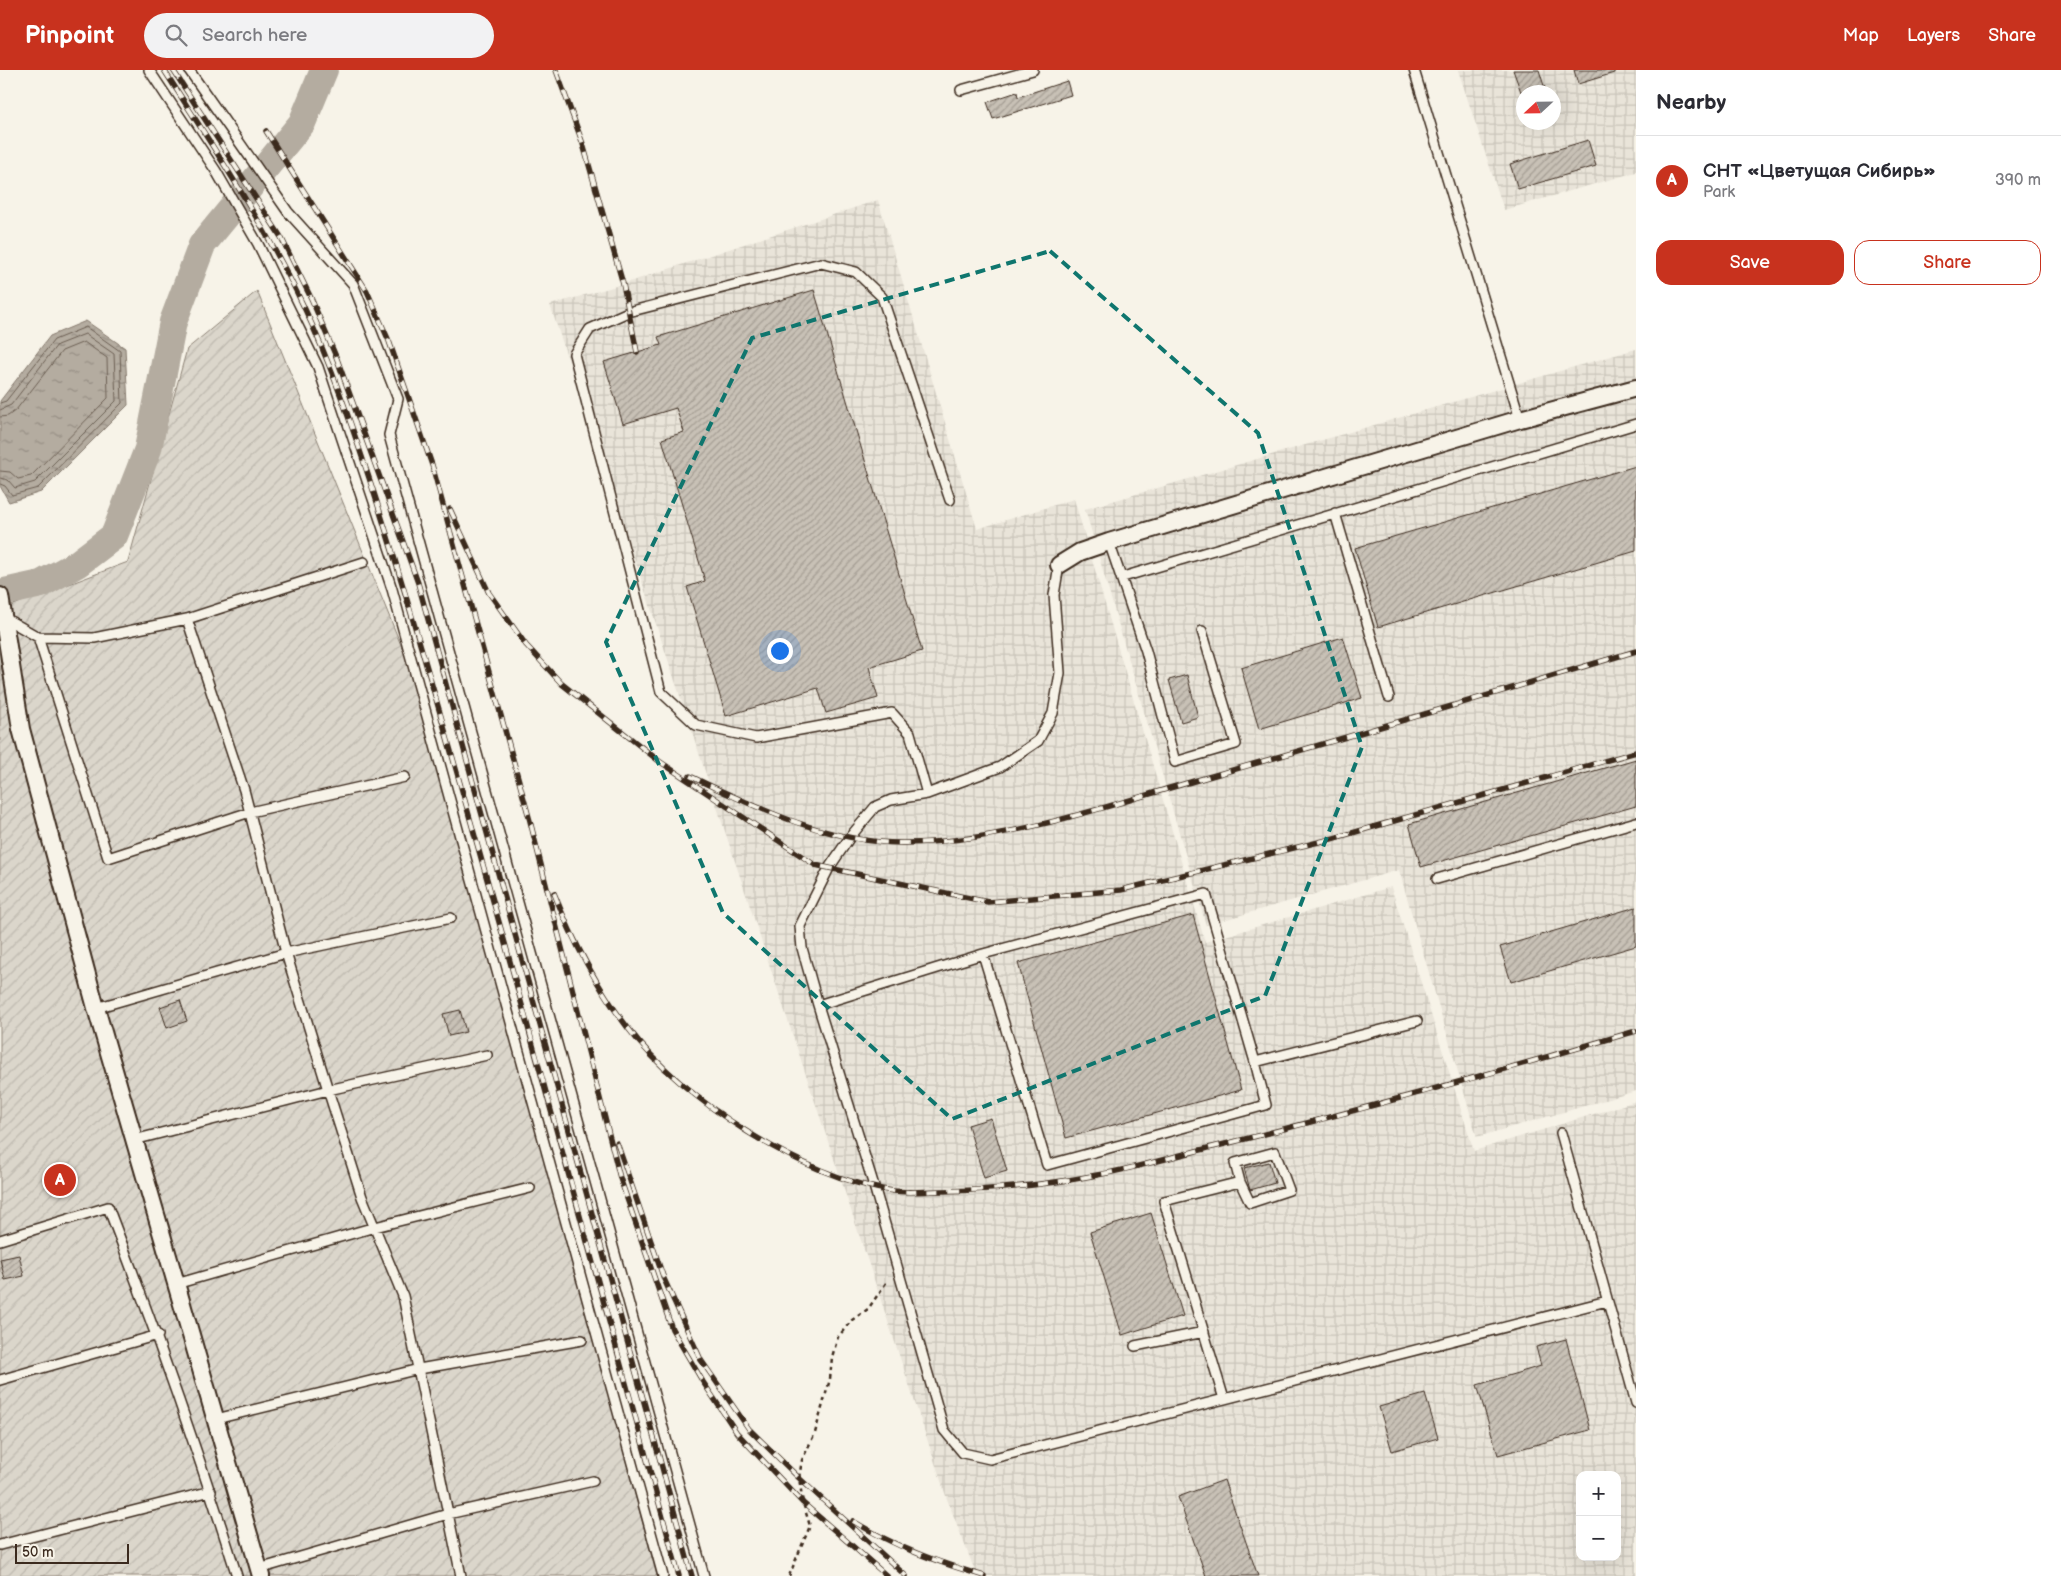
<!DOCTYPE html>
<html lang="en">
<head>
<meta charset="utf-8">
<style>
  body { margin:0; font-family:"Balsamiq Sans",sans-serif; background:#f2f2f3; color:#2b2b33 }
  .controls { position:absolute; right:15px; bottom:15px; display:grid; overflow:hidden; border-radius:10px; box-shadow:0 5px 20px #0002 }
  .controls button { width:45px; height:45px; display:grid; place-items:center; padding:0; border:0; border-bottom:1px solid #e1e1e2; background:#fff; color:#2b2b33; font:25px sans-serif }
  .compass { position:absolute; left:1516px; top:15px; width:45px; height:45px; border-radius:50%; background:#fff; box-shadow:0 5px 20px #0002; rotate:248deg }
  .scale { position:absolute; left:15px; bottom:12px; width:114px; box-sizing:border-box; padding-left:5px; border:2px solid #3b2a1e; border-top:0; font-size:14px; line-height:18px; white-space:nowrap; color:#3b2a1e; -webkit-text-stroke:4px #f7f3e8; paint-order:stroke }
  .you { position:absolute; left:779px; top:580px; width:18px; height:18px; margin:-12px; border:4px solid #fff; border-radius:50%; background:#1a73e8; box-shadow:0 0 0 8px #1a73e833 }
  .badge { display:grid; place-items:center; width:32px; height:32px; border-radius:50%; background:#c8321e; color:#fff; font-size:16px; font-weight:700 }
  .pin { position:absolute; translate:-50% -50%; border:2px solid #fff; box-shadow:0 1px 5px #0006 }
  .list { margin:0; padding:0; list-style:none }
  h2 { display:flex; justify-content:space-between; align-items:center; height:65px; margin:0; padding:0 20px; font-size:21px }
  h2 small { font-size:16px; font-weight:400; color:#7c7c81 }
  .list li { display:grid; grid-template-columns:32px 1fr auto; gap:15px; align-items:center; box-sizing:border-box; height:90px; padding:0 20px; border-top:1px solid #e1e1e2 }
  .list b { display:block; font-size:19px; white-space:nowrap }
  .list p { margin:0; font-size:16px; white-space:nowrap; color:#7c7c81 }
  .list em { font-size:16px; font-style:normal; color:#7c7c81 }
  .actions { display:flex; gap:10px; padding:15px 20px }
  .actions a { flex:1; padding:11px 0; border:1px solid #c8321e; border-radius:15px; text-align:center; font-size:18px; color:#c8321e }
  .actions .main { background:#c8321e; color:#fff }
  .icon { flex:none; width:28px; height:28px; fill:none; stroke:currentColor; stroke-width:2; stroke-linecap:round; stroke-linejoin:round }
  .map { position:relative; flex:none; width:1636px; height:1506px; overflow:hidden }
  header { display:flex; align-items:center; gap:30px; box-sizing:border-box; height:70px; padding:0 25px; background:#c8321e; color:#fff }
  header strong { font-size:24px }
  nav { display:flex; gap:28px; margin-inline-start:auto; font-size:18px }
  .search { width:350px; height:45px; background:#f2f2f3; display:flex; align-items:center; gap:12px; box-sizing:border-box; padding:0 18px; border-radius:28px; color:#7c7c81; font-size:19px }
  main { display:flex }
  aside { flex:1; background:#fff }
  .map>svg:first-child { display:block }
  .industrial { fill:url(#industrial-grid); fill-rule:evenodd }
  .garden { fill:url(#garden-furrows); stroke:#8b8074 }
  .water { fill:url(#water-ripples); stroke:#84786c }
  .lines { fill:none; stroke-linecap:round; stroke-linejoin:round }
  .shore { stroke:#6b5e52; stroke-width:1 }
  .river { stroke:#b4aca0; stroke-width:28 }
  .building { fill:url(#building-hatch); stroke:#3b2a1e }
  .service-casing { stroke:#3b2a1e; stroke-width:12 }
  .minor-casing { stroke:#3b2a1e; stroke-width:20 }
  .path { stroke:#3b2a1e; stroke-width:2.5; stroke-dasharray:4 4; stroke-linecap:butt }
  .service { stroke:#f7f3e8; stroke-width:9 }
  .minor { stroke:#f7f3e8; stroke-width:16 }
  .rail-casing { stroke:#3b2a1e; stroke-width:5.5 }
  .rail { stroke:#f7f3e8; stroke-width:4; stroke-dasharray:11; stroke-linecap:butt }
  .marked { fill:none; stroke:#0f766e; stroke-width:4; stroke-dasharray:10 6; stroke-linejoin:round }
</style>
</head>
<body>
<header>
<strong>Pinpoint</strong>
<div class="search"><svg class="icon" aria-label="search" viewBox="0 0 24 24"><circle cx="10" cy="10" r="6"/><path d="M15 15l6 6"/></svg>Search here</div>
<nav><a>Map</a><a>Layers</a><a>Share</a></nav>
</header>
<main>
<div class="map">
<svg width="1636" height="1506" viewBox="0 0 1636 1506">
  <defs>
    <pattern id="industrial-grid" width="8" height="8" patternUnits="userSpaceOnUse" patternTransform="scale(1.25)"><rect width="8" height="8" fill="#e9e4d9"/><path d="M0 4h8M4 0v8" fill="none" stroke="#c9c4ba"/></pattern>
    <pattern id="garden-furrows" width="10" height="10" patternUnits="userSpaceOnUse" patternTransform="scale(1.25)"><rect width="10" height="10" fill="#dbd6cb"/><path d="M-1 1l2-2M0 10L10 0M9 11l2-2" fill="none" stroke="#bdb8ae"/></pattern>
    <pattern id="water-ripples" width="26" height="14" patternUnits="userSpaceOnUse" patternTransform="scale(1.25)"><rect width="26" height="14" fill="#b4aca0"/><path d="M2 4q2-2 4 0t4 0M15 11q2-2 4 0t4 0" fill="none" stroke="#948c82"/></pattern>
    <pattern id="building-hatch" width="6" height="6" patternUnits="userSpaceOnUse" patternTransform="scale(1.25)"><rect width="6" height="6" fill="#c8c1b6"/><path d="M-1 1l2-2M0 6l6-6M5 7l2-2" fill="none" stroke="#a49d93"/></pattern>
  </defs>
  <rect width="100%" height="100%" fill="#f7f3e8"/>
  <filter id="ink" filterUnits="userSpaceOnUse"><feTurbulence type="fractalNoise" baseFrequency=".02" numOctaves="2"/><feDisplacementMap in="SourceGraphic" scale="10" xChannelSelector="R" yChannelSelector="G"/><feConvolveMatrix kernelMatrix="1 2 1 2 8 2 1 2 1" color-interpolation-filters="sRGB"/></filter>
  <g filter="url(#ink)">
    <path class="industrial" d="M1458 0H1636V102L1504 140ZM1524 22H1554V52H1524Z
      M878 130 977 459 1074 429 1205 872 1391 817 1474 1081 1636 1031V1506H977L947 1429 550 235 623 214ZM1580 1405H1617V1487H1580Z
      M1636 279V1021L1477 1067 1399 800 1206 855 1085 439Z"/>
    <path class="garden" d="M257 221 418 617 657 1506H0V540L128 492 187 279Z"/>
    <path class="water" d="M86 251 125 278 128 335 41 422 9 432 0 416V331L50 266Z"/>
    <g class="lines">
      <path class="shore" d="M0 333 6 331 54 270 86 257 120 281 122 333 38 418 12 425 5 416 0 414
        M0 340 11 335 57 275 85 264 114 284 116 331 35 412 15 418 8 410 0 408
        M0 347 8 346 16 340 62 281 84 272 107 288 108 328 31 406 18 409 10 402 0 401"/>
      <path class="river" d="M0 523 41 514 77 494 114 466 148 379 173 252 202 175 302 53 324 0"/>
    </g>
    <path class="building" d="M1513 0H1539L1546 22H1521Z
      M1574 0H1614V3L1578 14Z
      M1067 11 1071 25 993 49 987 32 1017 22 1018 27Z
      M1588 70 1596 96 1518 119 1510 94Z
      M814 220 922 581 869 597 878 628 826 643 818 618 726 646 687 517 705 511 662 369 684 362 676 338 623 354 604 292 661 275 658 267Z
      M1636 396V481L1378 557 1355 478Z
      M1343 567 1362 628 1259 659 1241 598Z
      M1187 605 1198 647 1181 652 1169 610Z
      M1636 689V736L1421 797 1409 754Z
      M1636 837V876L1511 912 1500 877Z
      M1193 845 1241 1020 1066 1068 1018 893Z
      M180 930 187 951 167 958 160 937Z
      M460 940 466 962 449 966 443 944Z
      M991 1048 1007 1101 984 1108 968 1055Z
      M1269 1092 1275 1113 1250 1120 1244 1098Z
      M1151 1143 1183 1246 1122 1265 1090 1162Z
      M19 1185 24 1206 5 1210 0 1189Z
      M1566 1269 1590 1360 1498 1385 1477 1315 1541 1296 1536 1277Z
      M1425 1324 1438 1368 1392 1381 1379 1337Z
      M1224 1410 1258 1506H1206L1178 1427Z"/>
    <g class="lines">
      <defs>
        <path id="service" d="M149 0 216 101 258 174 318 297 392 519 663 1506
          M189 0 288 142 353 214 398 329 389 365 704 1506
          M1414 0 1520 349
          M961 20 1033 0
          M1335 443 1389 627
          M1109 472 1146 581 1175 692 1236 674 1202 561
          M1059 495 1054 525 1060 603 1053 643 1038 671 1000 697 927 724 891 730 875 737 850 767 829 798 800 856 802 878 818 935 874 1116 944 1360 963 1383 990 1389 1607 1231
          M1123 507 1636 354
          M3 547 38 567 94 568 187 549 364 492
          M187 549 244 720 286 883 328 1020 362 1127 403 1226 461 1506
          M38 567 108 788 250 742 405 707
          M927 724 910 663 892 643 756 668 696 655 661 622 574 284 590 259 628 242 821 193 856 202 882 227 950 430
          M1437 809 1636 752
          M983 884 1206 824 1255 992
          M818 935 983 884 1047 1095 1266 1035 1255 992 1417 951
          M96 938 286 883 451 848
          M1561 1063 1636 1333
          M134 1070 328 1020 487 985
          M0 1170 108 1137C155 1259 198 1381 237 1506
          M176 1214 375 1157 530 1118
          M1135 1276 1204 1262
          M0 1310 158 1265
          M1224 1329 1164 1131 1240 1112 1250 1133 1289 1120 1275 1082 1235 1093 1240 1112
          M216 1349 419 1299 582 1270
          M0 1475 211 1421
          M259 1499 448 1444 593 1411"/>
        <path id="minor" d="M1059 495 1080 482 1109 472 1520 349 1636 318
          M0 526 21 659 96 938 261 1506"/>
      </defs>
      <use href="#service" class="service-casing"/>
      <use href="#minor" class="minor-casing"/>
      <path class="path" d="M789 1506 810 1456 803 1433 799 1408 802 1390 815 1363 830 1309 832 1287 838 1267 852 1250 868 1239 888 1210"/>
      <use href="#service" class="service"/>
      <use href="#minor" class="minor"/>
      <defs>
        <path id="rail" d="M164 0C213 77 264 153 303 235 332 296 353 359 374 423 407 525 436 628 465 731 538 989 608 1248 679 1506
          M173 0 281 167 311 228 337 289 418 513 692 1506
          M556 0 583 74 623 214 637 282
          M266 61 367 221 389 271 432 395 530 751 620 1108 672 1259 703 1312 737 1363 803 1433 887 1506
          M450 439 489 523 526 575 562 614 659 691 815 795 988 832 1121 820 1331 769 1636 682
          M690 706C754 737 832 774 905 773 1005 772 1100 738 1194 711 1342 669 1489 625 1636 581
          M554 823C573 871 596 916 628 958 682 1030 803 1108 893 1121 909 1123 926 1121 942 1121 993 1120 1046 1115 1097 1105 1137 1098 1177 1085 1217 1076 1358 1041 1497 1002 1636 961
          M617 1073 664 1209 701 1290 749 1359 799 1408 906 1506
          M853 1451C898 1478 934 1491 984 1506"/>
      </defs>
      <use href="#rail" class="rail-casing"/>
      <use href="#rail" class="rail"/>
    </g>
  </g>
  <path class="marked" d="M1050 181 1258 363 1362 677 1265 926 952 1049 723 843 606 572 752 268Z"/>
</svg>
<div class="controls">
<button>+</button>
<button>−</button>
</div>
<svg class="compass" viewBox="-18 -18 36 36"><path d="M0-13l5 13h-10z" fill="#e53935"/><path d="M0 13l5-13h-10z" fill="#7c7c81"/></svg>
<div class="scale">50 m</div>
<div class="you"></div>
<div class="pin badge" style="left:60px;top:1110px">A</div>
</div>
<aside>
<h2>Nearby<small></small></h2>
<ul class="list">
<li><span class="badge">A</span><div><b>СНТ «Цветущая Сибирь»</b><p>Park</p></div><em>390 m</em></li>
</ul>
<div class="actions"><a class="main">Save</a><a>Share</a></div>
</aside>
</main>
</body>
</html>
